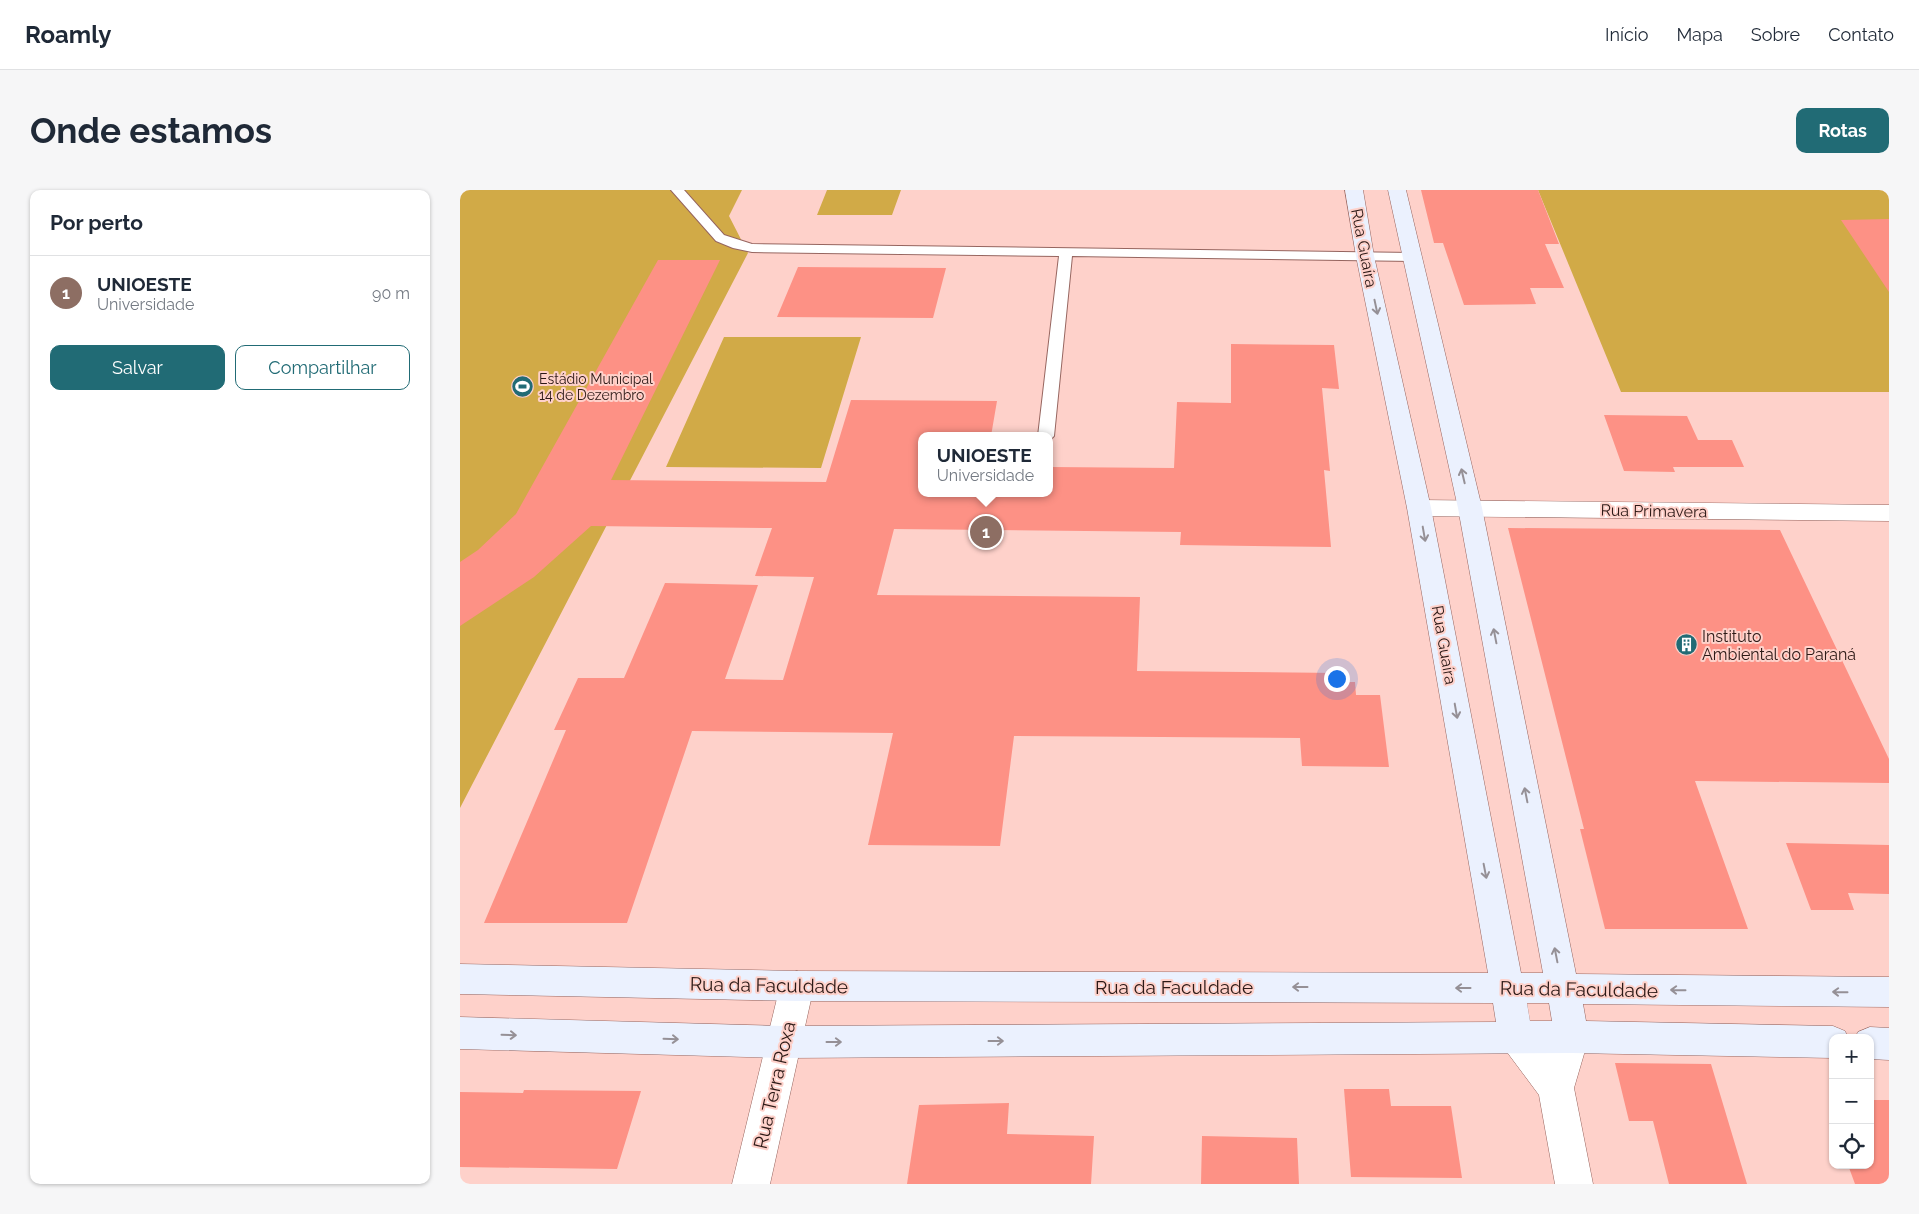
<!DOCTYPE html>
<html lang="pt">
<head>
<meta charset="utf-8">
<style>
  body { margin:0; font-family:Raleway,sans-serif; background:#f6f6f7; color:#1f2937 }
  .controls { position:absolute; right:15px; bottom:15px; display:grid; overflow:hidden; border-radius:10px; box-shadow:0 1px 4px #0004 }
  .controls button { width:45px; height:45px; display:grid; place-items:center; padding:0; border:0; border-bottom:1px solid #e0e1e3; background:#fff; color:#1f2937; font:25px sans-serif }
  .you { position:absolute; left:876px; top:488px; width:18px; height:18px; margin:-12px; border:4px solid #fff; border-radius:50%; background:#1a73e8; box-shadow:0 0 0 8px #1a73e833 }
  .badge { display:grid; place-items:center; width:32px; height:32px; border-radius:50%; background:#216b75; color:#fff; font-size:16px; font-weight:700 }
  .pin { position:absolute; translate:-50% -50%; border:2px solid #fff; box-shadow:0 1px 5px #0006 }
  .popup { position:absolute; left:458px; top:242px; width:135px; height:65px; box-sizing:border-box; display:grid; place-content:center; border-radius:10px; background:#fff; filter:drop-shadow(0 1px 4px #0005); font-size:16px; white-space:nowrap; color:#747a83 }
  .popup b { font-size:19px; color:#1f2937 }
  .popup::after { content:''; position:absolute; left:50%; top:100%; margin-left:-10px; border:10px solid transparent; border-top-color:#fff }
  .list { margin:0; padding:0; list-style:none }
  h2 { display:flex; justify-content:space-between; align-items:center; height:65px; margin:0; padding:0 20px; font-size:21px }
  h2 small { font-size:16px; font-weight:400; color:#747a83 }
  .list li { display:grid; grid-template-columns:32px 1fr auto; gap:15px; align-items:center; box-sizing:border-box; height:75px; padding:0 20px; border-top:1px solid #e0e1e3 }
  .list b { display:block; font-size:19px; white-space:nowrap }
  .list p { margin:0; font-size:16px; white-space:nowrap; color:#747a83 }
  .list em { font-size:16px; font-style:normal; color:#747a83 }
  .actions { display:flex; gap:10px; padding:15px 20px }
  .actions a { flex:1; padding:11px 0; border:1px solid #216b75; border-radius:10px; text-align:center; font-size:18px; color:#216b75 }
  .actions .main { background:#216b75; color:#fff }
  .icon { flex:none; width:28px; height:28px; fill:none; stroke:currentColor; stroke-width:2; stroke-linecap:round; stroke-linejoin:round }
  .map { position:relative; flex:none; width:1429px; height:994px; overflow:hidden; border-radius:10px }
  header { display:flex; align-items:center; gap:30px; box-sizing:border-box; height:70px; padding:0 25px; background:#fff; border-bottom:1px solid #e0e1e3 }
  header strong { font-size:24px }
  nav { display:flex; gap:28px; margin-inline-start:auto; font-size:18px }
  .intro { display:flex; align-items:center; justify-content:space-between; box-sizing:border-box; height:120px; padding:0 30px }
  h1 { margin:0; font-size:35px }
  .button { padding:12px 22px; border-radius:10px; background:#216b75; color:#fff; font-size:18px; font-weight:700 }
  main { display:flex; gap:30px; padding:0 30px }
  aside { flex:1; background:#fff; border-radius:10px; box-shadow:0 1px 4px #0004 }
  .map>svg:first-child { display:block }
  .green { fill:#d1aa47 }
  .building { fill:#fd9185 }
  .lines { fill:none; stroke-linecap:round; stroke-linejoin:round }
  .lane-casing { stroke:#96655f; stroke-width:2 }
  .street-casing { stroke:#96655f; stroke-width:1 }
  .secondary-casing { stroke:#96655f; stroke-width:1 }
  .lane { fill:#fff; fill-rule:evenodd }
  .street { fill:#fff; fill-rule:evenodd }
  .secondary { fill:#ebf1fe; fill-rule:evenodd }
  .oneway { stroke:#959096 }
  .labels { text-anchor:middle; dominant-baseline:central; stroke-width:4; stroke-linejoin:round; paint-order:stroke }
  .far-poi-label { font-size:14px; fill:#2c1916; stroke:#fed1ca; text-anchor:start }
  .street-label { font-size:16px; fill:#2c1916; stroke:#fed1ca }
  .poi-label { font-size:16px; fill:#2c1916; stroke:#fed1ca; text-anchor:start }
  .near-street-label { font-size:19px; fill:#2c1916; stroke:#fed1ca }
</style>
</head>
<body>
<header>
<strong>Roamly</strong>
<nav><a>Início</a><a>Mapa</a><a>Sobre</a><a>Contato</a></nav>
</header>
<div class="intro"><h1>Onde estamos</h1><a class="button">Rotas</a></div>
<main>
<aside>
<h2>Por perto<small></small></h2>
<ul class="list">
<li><span class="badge" style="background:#8d6e63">1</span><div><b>UNIOESTE</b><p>Universidade</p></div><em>90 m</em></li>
</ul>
<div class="actions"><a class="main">Salvar</a><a>Compartilhar</a></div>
</aside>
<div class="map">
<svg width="1429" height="994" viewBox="0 0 1429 994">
  <rect width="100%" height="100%" fill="#fed1ca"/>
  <path class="green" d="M0 0H282L269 26 288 63 0 618Z
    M367 0H441L432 25H357Z
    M1078 0H1429V202H1161Z
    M264 147H401L361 278 206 277Z"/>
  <path class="building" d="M961 0H1078L1099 54H1085L1104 98H1070L1076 114 1004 115 983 53H974Z
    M1429 29V102L1381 30Z
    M198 70H260L151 290 366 292 391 210 537 211 531 246H462V303H590V277L714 278 717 212 771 213V154L874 155 879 199 862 198 870 281 864 280 871 357 720 355 721 342 434 339 417 405 680 407 677 481 879 483 880 492H895L896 505H920L929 577 842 576 840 548 554 546 540 656 408 655 433 543 232 541 167 733H24L106 540H94L118 488H164L205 393 298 395 265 489 323 490 354 387 295 386 312 338 131 336 74 387 0 436V372L18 360 56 324Z
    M338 77 486 78 473 128 317 127Z
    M1144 225 1227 226 1238 250H1272L1284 277H1213L1215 282 1164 281Z
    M1048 338 1320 340 1429 569V593L1235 591 1288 739H1145L1120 639H1124Z
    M1326 653 1429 655V704L1388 703 1394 720H1351Z
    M1155 873 1251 874 1287 994H1209L1193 931H1169Z
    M884 899H929L931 916H991L1002 988 891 987Z
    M64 900 181 901 157 979 0 977V902L63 903Z
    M1410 910H1429V994H1395L1388 975H1410Z
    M549 913 547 944 634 946 631 994H447L459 915Z
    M742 946 837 948 839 994H741Z"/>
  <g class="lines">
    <defs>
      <path id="lane" d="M211 0H224L264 45 292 54 953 63 959 67 953 71 612 66 594 246 590 250V246H578L599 66 292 62 273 58 256 51Z"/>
      <path id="street" d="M959 310 1429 315V331L959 326 951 323 947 318 951 313Z
        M337 781 349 785 354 796 310 994H272L320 796 325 785Z
        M1056 831 1068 836 1090 863 1100 836 1112 831 1124 836 1129 847 1114 898 1133 994H1095L1079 905 1044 858 1039 847 1044 836Z"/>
      <path id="secondary" d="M885 0H903L914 66 971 318 1061 783H1083L998 318 928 0H946L1022 318 1116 784 1429 787V817L1123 814 1126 831 1373 836 1385 841 1388 848H1373V868L1112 863 324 868 0 859V827L324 836 1036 832 1033 813 337 811 0 804V774L337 781 1028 783 947 318 896 66ZM1067 813H1089L1092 831H1070Z
        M1410 837 1429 838V870L1410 869V848H1395L1398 842Z"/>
    </defs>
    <use href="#lane" class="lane-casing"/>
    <use href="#street" class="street-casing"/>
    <use href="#secondary" class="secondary-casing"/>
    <use href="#lane" class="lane"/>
    <use href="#street" class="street"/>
    <use href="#secondary" class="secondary"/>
  </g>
  <defs><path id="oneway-shaft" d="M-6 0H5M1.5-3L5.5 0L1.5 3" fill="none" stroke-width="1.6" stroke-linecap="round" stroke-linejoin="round" transform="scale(1.25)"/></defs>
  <g class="oneway">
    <use href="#oneway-shaft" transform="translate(916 117) rotate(78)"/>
    <use href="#oneway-shaft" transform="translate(1003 286) rotate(-103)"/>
    <use href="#oneway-shaft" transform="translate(964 344) rotate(80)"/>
    <use href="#oneway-shaft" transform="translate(1035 446) rotate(-101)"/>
    <use href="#oneway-shaft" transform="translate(996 521) rotate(80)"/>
    <use href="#oneway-shaft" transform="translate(1066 605) rotate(-101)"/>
    <use href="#oneway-shaft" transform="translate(1025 681) rotate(79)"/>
    <use href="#oneway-shaft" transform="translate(1096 765) rotate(-101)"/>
    <use href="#oneway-shaft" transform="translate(840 797) rotate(-180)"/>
    <use href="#oneway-shaft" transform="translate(1003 798) rotate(-180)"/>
    <use href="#oneway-shaft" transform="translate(1218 800) rotate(-179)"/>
    <use href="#oneway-shaft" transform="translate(1380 802) rotate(-179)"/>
    <use href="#oneway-shaft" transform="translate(49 845) rotate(2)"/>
    <use href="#oneway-shaft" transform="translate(211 849) rotate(2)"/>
    <use href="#oneway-shaft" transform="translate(536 851)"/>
    <use href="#oneway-shaft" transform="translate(374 852)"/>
  </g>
  <defs>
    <symbol id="stadium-disc" viewBox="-11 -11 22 22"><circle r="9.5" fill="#216b75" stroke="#fed1ca"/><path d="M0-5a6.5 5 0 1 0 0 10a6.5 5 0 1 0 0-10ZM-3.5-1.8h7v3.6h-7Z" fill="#fff"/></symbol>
    <symbol id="building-disc" viewBox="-11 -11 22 22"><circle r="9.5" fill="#216b75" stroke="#fed1ca"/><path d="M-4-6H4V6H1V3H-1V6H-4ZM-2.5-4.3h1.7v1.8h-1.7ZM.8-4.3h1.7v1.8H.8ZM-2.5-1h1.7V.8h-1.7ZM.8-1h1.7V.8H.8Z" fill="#fff"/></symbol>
  </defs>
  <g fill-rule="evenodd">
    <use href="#stadium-disc" x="50" y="184" width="25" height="25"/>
    <use href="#building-disc" x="1214" y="442" width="25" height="25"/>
  </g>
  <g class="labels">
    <g class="far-poi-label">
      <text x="79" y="189">Estádio Municipal<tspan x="79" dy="16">14 de Dezembro</tspan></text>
    </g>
    <g class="street-label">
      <text transform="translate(904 58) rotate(79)">Rua Guaíra</text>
      <text transform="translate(1194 321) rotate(1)">Rua Primavera</text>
      <text transform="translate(984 455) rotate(80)">Rua Guaíra</text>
    </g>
    <g class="poi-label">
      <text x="1242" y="446">Instituto<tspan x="1242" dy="18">Ambiental do Paraná</tspan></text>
    </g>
    <g class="near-street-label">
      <text transform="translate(309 795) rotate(1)">Rua da Faculdade</text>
      <text x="714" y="797">Rua da Faculdade</text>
      <text transform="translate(1119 799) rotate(1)">Rua da Faculdade</text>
      <text transform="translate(314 895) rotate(-77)">Rua Terra Roxa</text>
    </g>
  </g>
</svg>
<div class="controls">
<button>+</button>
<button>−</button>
<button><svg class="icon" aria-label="locate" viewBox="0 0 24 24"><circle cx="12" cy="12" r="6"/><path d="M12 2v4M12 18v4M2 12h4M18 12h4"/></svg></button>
</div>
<div class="you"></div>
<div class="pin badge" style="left:526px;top:342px;background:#8d6e63">1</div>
<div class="popup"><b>UNIOESTE</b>Universidade</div>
</div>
</main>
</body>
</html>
